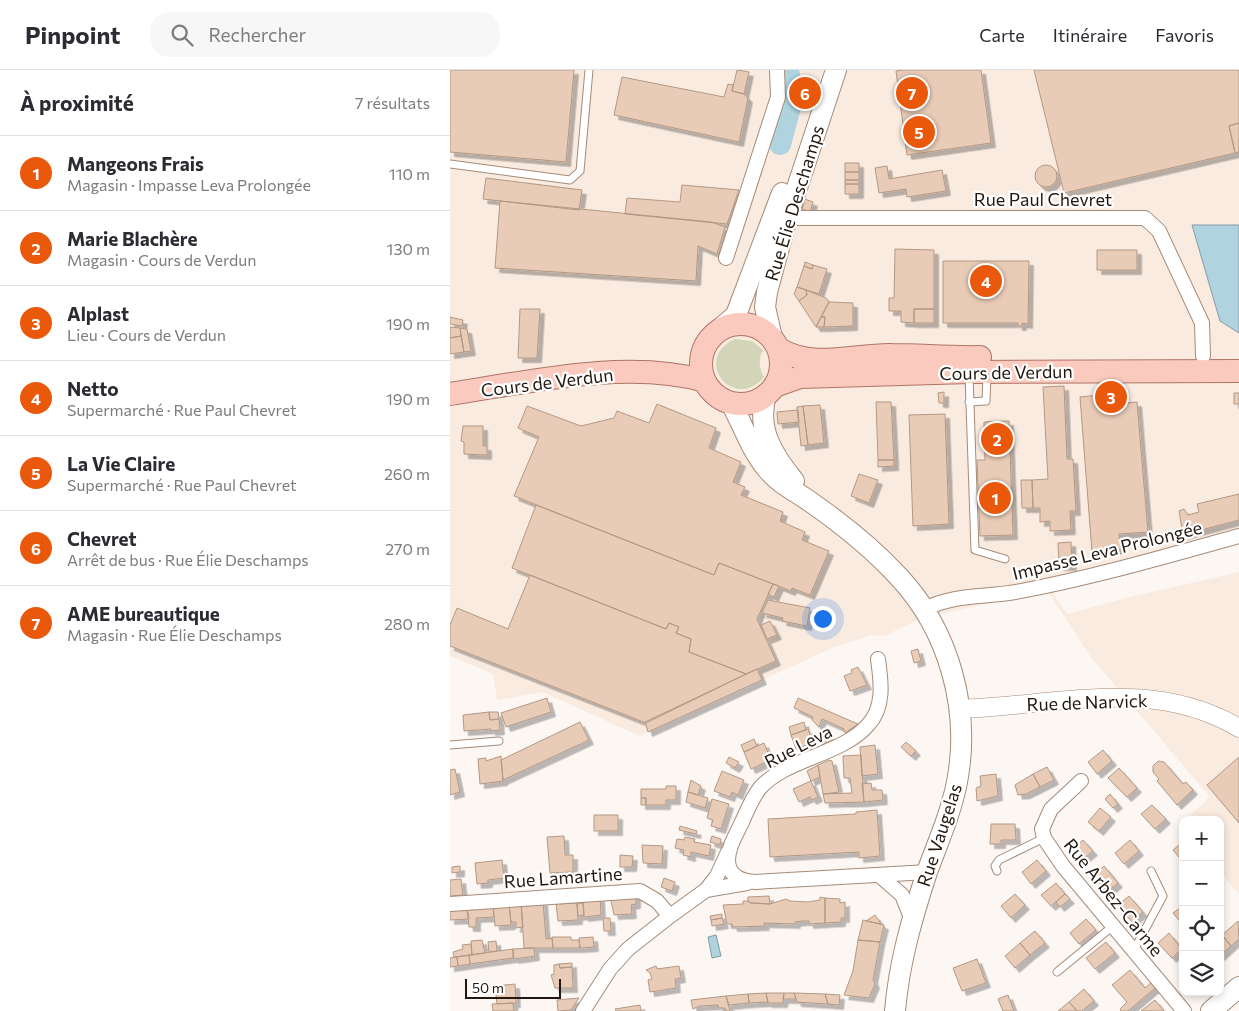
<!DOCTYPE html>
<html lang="fr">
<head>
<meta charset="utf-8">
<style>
  body { margin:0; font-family:Commissioner,sans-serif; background:#f7f7f7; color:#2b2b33 }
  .controls { position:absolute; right:15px; bottom:15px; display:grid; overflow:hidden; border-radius:10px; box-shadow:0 2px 8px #0003 }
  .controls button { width:45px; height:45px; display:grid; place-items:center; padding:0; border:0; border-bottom:1px solid #e1e1e2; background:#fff; color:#2b2b33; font:25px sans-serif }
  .scale { position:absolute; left:15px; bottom:12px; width:96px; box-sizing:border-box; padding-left:5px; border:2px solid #221810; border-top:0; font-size:14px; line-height:18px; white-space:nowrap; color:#221810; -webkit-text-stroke:4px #fff; paint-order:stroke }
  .you { position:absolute; left:372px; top:548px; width:18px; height:18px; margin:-12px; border:4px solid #fff; border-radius:50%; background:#1a73e8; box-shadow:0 0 0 8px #1a73e833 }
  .badge { display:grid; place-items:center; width:32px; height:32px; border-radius:50%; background:#ea580c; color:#fff; font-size:16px; font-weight:700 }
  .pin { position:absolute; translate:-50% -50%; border:2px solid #fff; box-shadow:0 1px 5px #0006 }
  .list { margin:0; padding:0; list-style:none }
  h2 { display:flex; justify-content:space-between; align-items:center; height:65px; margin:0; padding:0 20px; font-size:21px }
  h2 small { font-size:16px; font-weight:400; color:#7c7c81 }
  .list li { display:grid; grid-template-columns:32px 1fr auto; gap:15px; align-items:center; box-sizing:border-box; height:75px; padding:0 20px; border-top:1px solid #e1e1e2 }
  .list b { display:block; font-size:19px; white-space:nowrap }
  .list p { margin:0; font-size:16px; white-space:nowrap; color:#7c7c81 }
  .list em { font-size:16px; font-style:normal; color:#7c7c81 }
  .icon { flex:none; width:28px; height:28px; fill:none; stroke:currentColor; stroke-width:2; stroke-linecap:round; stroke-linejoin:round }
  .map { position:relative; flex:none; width:789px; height:941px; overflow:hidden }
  header { display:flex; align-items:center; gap:30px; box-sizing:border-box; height:70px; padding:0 25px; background:#fff; border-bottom:1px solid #e1e1e2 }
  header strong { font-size:24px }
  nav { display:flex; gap:28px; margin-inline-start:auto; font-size:18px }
  .search { width:350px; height:45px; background:#f7f7f7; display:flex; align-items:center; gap:12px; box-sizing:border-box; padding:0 18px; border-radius:20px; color:#7c7c81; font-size:19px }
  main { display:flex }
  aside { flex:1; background:#fff }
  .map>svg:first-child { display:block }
  .built { fill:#faebe0 }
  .green { fill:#d2d5b8 }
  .water { fill:#afd3df; stroke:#859ba1 }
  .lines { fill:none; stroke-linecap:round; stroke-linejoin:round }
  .river { stroke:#afd3df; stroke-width:22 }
  .building { fill:#e9ccb7; stroke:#b39884; filter:url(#shadow) }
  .service-casing { stroke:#a68b77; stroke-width:9 }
  .minor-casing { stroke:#a68b77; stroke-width:16 }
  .tertiary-casing { stroke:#a68b77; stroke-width:19 }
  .secondary-casing { stroke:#a68b77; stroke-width:22 }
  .primary-casing { stroke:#ad7566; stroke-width:24 }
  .service { stroke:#fff; stroke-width:7 }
  .minor { stroke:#fff; stroke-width:14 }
  .tertiary { stroke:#fff; stroke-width:18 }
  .secondary { stroke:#fff; stroke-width:20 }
  .primary { stroke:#fbcabf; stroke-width:22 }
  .labels { text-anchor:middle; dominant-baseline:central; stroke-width:4.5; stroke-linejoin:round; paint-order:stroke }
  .street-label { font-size:18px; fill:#221810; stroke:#fff }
</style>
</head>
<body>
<header>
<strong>Pinpoint</strong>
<div class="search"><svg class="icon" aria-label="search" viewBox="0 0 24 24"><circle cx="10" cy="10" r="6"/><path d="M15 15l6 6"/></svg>Rechercher</div>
<nav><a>Carte</a><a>Itinéraire</a><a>Favoris</a></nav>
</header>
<main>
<aside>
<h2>À proximité<small>7 résultats</small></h2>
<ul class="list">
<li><span class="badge">1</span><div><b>Mangeons Frais</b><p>Magasin · Impasse Leva Prolongée</p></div><em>110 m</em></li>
<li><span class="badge">2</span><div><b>Marie Blachère</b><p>Magasin · Cours de Verdun</p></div><em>130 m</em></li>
<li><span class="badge">3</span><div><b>Alplast</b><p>Lieu · Cours de Verdun</p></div><em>190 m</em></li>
<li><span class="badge">4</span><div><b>Netto</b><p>Supermarché · Rue Paul Chevret</p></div><em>190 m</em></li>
<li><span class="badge">5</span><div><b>La Vie Claire</b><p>Supermarché · Rue Paul Chevret</p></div><em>260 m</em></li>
<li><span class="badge">6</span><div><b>Chevret</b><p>Arrêt de bus · Rue Élie Deschamps</p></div><em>270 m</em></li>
<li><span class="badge">7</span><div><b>AME bureautique</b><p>Magasin · Rue Élie Deschamps</p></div><em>280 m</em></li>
</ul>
</aside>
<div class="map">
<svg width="789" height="941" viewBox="0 0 789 941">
  <defs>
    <filter id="shadow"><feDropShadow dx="4.5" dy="4.5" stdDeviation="0" flood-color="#0004"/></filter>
  </defs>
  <rect width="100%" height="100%" fill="#fdf7f3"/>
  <path class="built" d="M0 0H789V472L601 520 617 544 676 528 789 502V824L770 802V750H735L760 727 640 586 597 520 470 549 434 566 422 565 382 578 189 666 93 622 47 630 43 604 0 586Z"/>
  <path class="green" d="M285 269 302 271 313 280C308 289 309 298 314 307 284 343 241 289 285 269Z"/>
  <path class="water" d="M742 155H789V263L770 251Z
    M266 865 271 886 262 888 258 867Z"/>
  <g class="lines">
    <path class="river" d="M330 74 343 26 338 0"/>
  </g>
  <path class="building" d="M0 0H124L116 92 0 82Z
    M287 0 299 2 294 24 282 21Z
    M454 0H531L541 73 457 85 446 1Z
    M584 0H789V53L779 56 785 83 614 123Z
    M172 7 274 27 278 14 283 15 282 21 294 24 298 28 289 72 164 45Z
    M789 53V82L785 83 779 56Z
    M395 93H409V102H395Z
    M585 106a11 11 0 1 1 22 0a11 11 0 1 1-22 0Z
    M437 96 439 109 492 100 496 121 457 127 456 119 429 123 425 98Z
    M395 102H409V110H395Z
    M36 108 132 120 129 140 33 129Z
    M395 110H409V114H395Z
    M395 114H409V124H395Z
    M232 115 289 120 277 154 175 144 177 128 230 132Z
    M355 129 363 132 360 142 352 139Z
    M50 131 261 152 275 157 267 184 248 176 246 211 45 198Z
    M445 179 484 180V239H464V253L451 252V241H439V228H444Z
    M647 180H687V200H647Z
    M493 191H579L578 254 572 253V256H568V253H493Z
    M355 192 363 195 362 199 354 196Z
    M363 195 377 199 369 224 347 217 354 196 362 199Z
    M347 217 356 220 357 225 349 231 344 224Z
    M356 220 376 228 379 232 366 257 349 231 357 225Z
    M379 232 403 233V256L374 257 375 247H371Z
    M70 239H90L87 288H68Z
    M464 239H484V253H464Z
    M0 247 13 250 12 256 0 254Z
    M371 247H375L374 257H366Z
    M0 257 10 258 11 266 0 268Z
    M10 258 17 259 21 281 14 282Z
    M11 266 14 282 0 284V268Z
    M614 316 617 389H623L626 441H620L621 460 600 461V451L590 452V438H583L582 410 598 409 593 317Z
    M494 322V333H489L488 323Z
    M657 322H663L664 331H658Z
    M784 323H789V334H784Z
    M650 325 651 335 687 332 698 462 669 464 671 479 642 482 630 327Z
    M426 332H441L444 390H428Z
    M207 334 266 358 259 378 291 392 283 412 295 417 291 425 333 442 330 451 355 462 352 470 379 481 360 525 342 518 341 521 269 493 264 505 64 426 89 367 68 358 77 336 131 356 164 348 167 341 199 353Z
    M370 335 374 373 358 375 353 336Z
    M353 336 358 375 351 376 347 337Z
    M348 340 349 352 328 354 327 342Z
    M495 344 499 454 463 456 459 345Z
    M559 351 563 465 530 466 527 390H535L534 352Z
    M13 356H33V376H37V385L14 384V372L11 371Z
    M428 390H444V396L428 397Z
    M409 404 428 410 419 433 401 426Z
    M571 410H582L583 438H572Z
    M789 424V450L733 465 729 441 734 439 738 445 749 442 747 434Z
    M86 435 264 505 269 493 323 514 307 549 326 591 296 604 239 582 241 569 226 563 229 557 219 553 216 559 62 498Z
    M621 472 622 496H609L608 473Z
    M80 505 216 559 219 553 229 557 226 563 241 569 239 582 296 604 196 653 0 576V555L7 538 58 559Z
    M323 514 329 516 324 527 318 524Z
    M318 530 360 538 357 556 332 551 333 548 312 543Z
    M320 551 327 565 317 569 311 555Z
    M468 579 471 591 464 593 461 581Z
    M408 597 417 615 400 621 394 606 402 603 401 600Z
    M307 599 312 610 198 662 195 652Z
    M97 628 101 642 56 657 51 643Z
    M348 628 408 654 395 663 394 659 372 649 369 657 362 650 363 647 344 638Z
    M39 642H48L49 649 40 650Z
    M39 642 40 650 49 649 50 660 41 661V659L14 661 13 645Z
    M130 652 139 670 53 710 51 690Z
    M354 652 356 660 341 665 339 657Z
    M358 659 363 673 346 679 341 665Z
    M377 662 381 670 372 675 368 666Z
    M304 669 307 676 294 682 291 675Z
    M456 672 466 681 461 686 451 677Z
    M314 673 321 690 301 699 294 682Z
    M425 675 428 704 412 706 410 677Z
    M653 680 662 691 647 704 638 692Z
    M411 685 414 732 375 733 373 724 402 723 400 708H394L393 686Z
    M51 686 53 711 30 714 28 689 36 688V691Z
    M279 687 289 692 285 698 276 693Z
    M789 687V753L757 715Z
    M379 690 382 691 389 722 373 724 368 695Z
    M708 691 714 692 733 714 736 712 743 720 727 735 707 711 709 709 703 702V696Z
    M368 695 370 707 361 711 357 701Z
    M597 697 604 710 590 717 583 704Z
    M669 698 687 718 677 727 658 708Z
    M5 699 10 722 0 725V700Z
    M272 701 294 710 288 725 282 722 280 727 264 721Z
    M546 704 548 726 527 731 526 718 531 716 530 706Z
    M583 704 590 717 576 724 568 725 565 715Z
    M241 710 251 716 248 725 238 722Z
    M361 711 368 727 362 730 360 727 349 732 343 719Z
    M421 713 422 720H432L433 730 414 732 412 714Z
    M216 716H226V730H216V735H196V728H191V719H216Z
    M238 722 258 728 255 738 236 732Z
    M660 724 668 734 663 738 655 729Z
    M191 728H196V735H191Z
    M262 729 279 734 271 759 261 756 263 750 257 748Z
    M702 735 716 749 705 759 691 744Z
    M650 738 661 747 649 761 638 752Z
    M427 740 430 786 409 788V782L320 787 318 749 406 744V742Z
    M144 745H168V761H144Z
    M541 754H565L566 770H551V774H540Z
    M230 756 247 761 246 764 229 760Z
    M114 766 115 785H123V802L100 803 97 767Z
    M262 766 271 769 270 775 260 772Z
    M235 767 245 769 244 772 261 775 259 786 241 782V787L233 785 234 780 225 778 227 769 234 770Z
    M633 770 643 781 631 791 621 780Z
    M680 770 689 781 674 794 665 783Z
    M733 772V792L723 780Z
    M192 775 213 776 212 794 193 793Z
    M170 785 183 786 182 797H170Z
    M52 790 54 808 38 810V813L27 814 25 793Z
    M587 790 596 801 581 814 572 802Z
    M10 796V802L2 803V797Z
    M654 796 668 813 657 822 643 806Z
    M214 808 225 812 222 821 211 817Z
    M11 809 13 825 0 826V810Z
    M606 813 615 824 601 836 591 825Z
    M186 824V834L181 835 182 844 164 845 160 826Z
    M565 824 575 835 561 848 551 836Z
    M615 824 620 829 610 837 606 832Z
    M319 826 320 834 301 833 298 831V827Z
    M679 826 693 842 682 852 668 835Z
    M150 827 151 845 134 847 133 828Z
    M370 827 375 828V853L359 854V851H352L345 852 346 854 314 853 315 856 283 857 282 854H277L273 835 293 834V831H298L301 833 320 834 336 829 340 831 358 832 370 830Z
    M375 828 390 829V833L395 832V848H391V852L375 853Z
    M93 831 96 869 102 868 103 878H74L71 833Z
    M71 833 73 857 66 858V852H61L59 834Z
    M127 833 128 850 108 851 106 834Z
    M133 833 134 845 128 846 127 834Z
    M59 834 61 855 45 856 43 835Z
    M43 835 44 847 26 848V857H19L17 838Z
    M733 836V855L723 843Z
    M17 838 19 849 0 850V839Z
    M272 844V848L261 850 260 846Z
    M425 845 431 854 416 851Z
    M153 848H160L161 861H154Z
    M272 848 274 854 262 856 261 850Z
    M636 849 646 860 629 874 620 863Z
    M413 850 434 855 430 872 408 870Z
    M788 851 789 869 781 876 772 865Z
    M585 861 595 873 580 885 570 873Z
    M719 863 732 879 722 888 708 873Z
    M772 865 781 876 770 886V867Z
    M102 867H121V870H129L130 878H103Z
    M143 867 144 877 130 878 129 868Z
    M32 870 35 883 22 885 21 871Z
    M408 870 430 872 423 910 425 914 419 928 394 925 403 901Z
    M46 871 47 881 39 882 38 872Z
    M656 872 665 883 645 899 636 888Z
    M570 873 580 885 565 898 555 886Z
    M21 874 22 885 4 887 3 882 13 879 12 875Z
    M84 878 85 886 64 889 63 879Z
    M63 879V888L20 894 19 885Z
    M19 885 20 894 8 896 7 887Z
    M7 887 8 896 0 897V888Z
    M527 889 536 913 512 921 503 898Z
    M122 893V897L110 898 109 894Z
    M109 894 110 898 122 897 123 918H105L101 905 104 904V895Z
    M206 896 207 899 229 896 231 908 225 909 226 918 200 922 198 910 202 909 200 903 196 900Z
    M680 900 695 918 701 913 705 918 678 941H671L670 939 677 932 662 915Z
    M65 914 66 933 47 934 45 916Z
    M634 919 644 931 632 941H627L619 932Z
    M316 923 318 932 299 933 298 924Z
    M316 923H334L333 933H318Z
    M334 923H344L346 929H333Z
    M344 923 375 924 378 934 347 932Z
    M298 924 299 933 279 935 276 926Z
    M375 924 390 925 389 935 378 934Z
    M558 925 564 941H553L548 929Z
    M276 926 280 941H276L275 938H269L268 935 249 936 243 939 241 930Z
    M129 928 121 940 108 941 107 930Z
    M705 930 714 941H691Z
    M619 932 627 941H608Z
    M63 933 64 941H43L42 934Z
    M190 935 191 941H166L165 939Z"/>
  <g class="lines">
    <defs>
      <path id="service" d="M0 94 120 110 130 101 139 0
        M519 305 525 480 555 489
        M519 332 536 331 537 305
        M0 675 49 671
        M547 801 545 796 549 790 594 768
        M684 880 713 826 701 801
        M607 902 663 856"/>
      <path id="minor" d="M337 148H695L709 161 752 253 753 286
        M276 188 328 27 327 0
        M475 539C505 523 538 528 571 521 645 507 717 486 789 466
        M428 589C431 611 435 637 418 655 392 685 335 689 310 718 302 728 297 741 292 752 286 765 278 777 278 791 279 807 292 811 305 812L478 802
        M631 711 601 739 592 759 594 768 613 796 734 941
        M429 805 452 825 462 850
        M256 820 267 806 278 782
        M0 834 190 821 207 831 220 846
        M133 941 160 899 178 879 220 846 256 820 297 813"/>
      <path id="tertiary" d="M509 639C605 636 701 606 789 658"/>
      <path id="secondary" d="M272 257 286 245 332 123
        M322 268 315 237 317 222 337 148 386 0
        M316 325C306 359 323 385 344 411
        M281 333C293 355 301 380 317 399 329 414 347 422 362 433 392 454 423 479 448 506 499 560 521 639 507 712 501 743 488 772 477 802 462 848 449 893 445 941
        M761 941 789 917"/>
      <path id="primary" d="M251 294a40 40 0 1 1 80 0a40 40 0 1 1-80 0Z
        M329 279C364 300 404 284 442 285 471 285 501 288 530 287
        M325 316 350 307 519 302 789 301
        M0 324C79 312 177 289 255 311"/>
    </defs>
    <use href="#service" class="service-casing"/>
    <use href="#minor" class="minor-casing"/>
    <use href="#tertiary" class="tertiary-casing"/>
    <use href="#secondary" class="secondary-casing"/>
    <use href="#primary" class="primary-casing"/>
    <use href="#service" class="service"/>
    <use href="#minor" class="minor"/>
    <use href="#tertiary" class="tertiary"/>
    <use href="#secondary" class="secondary"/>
    <use href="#primary" class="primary"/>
  </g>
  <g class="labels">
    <g class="street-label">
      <text x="593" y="129">Rue Paul Chevret</text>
      <text transform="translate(344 133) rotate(-73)">Rue Élie Deschamps</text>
      <text transform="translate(556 302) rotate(-1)">Cours de Verdun</text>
      <text transform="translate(97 312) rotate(-7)">Cours de Verdun</text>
      <text transform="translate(657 480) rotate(-14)">Impasse Leva Prolongée</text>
      <text transform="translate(637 632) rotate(-2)">Rue de Narvick</text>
      <text transform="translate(348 676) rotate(-27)">Rue Leva</text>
      <text transform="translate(489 765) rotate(-72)">Rue Vaugelas</text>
      <text transform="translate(113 807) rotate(-4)">Rue Lamartine</text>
      <text transform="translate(664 827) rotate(51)">Rue Arbez-Carme</text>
    </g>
  </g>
</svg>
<div class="controls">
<button>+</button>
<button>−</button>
<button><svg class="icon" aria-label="locate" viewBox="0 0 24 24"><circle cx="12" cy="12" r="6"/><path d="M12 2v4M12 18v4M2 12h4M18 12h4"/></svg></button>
<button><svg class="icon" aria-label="layers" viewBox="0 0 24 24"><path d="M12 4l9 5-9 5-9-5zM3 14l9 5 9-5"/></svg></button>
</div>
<div class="scale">50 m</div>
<div class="you"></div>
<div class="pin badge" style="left:545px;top:428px">1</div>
<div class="pin badge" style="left:547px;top:369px">2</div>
<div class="pin badge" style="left:661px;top:327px">3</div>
<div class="pin badge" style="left:536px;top:211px">4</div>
<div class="pin badge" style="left:469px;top:62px">5</div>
<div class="pin badge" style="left:355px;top:23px">6</div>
<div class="pin badge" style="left:462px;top:23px">7</div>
</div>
</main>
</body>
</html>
